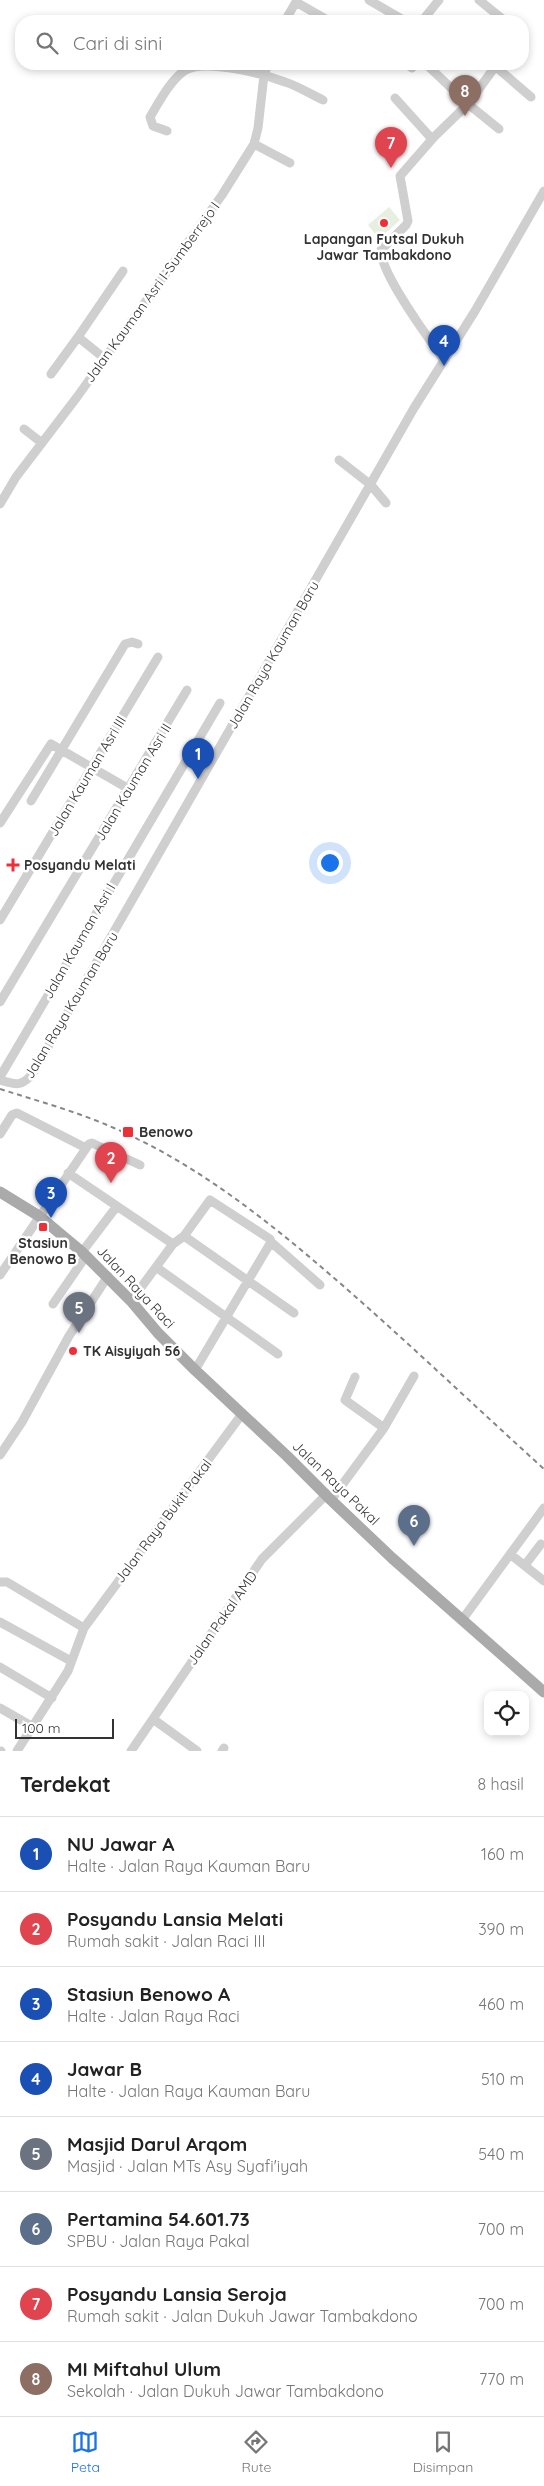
<!DOCTYPE html>
<html lang="id">
<head>
<meta charset="utf-8">
<style>
  body { margin:0; font-family:Quicksand,sans-serif; background:#f6f6f6; color:#222 }
  .controls { position:absolute; right:15px; bottom:15px; display:grid; overflow:hidden; border-radius:10px; box-shadow:0 2px 8px #0003 }
  .controls button { width:45px; height:45px; display:grid; place-items:center; padding:0; border:0; border-bottom:1px solid #e0e0e0; background:#fff; color:#222; font:25px sans-serif }
  .scale { position:absolute; left:15px; bottom:12px; width:99px; box-sizing:border-box; padding-left:5px; border:2px solid #323232; border-top:0; font-size:14px; line-height:18px; white-space:nowrap; color:#323232; -webkit-text-stroke:4px #fff; paint-order:stroke }
  .you { position:absolute; left:329px; top:862px; width:18px; height:18px; margin:-12px; border:4px solid #fff; border-radius:50%; background:#1a73e8; box-shadow:0 0 0 8px #1a73e833 }
  .badge { display:grid; place-items:center; width:32px; height:32px; border-radius:50%; background:#1a73e8; color:#fff; font-size:16px; font-weight:700 }
  .pin { position:absolute; translate:-50% -41px; filter:drop-shadow(0 1px 2px #0008) }
  .pin::after { content:''; position:absolute; top:26px; width:18px; height:15px; background:inherit; clip-path:polygon(0 0,100% 0,50% 100%) }
  .list { margin:0; padding:0; list-style:none }
  h2 { display:flex; justify-content:space-between; align-items:center; height:65px; margin:0; padding:0 20px; font-size:21px }
  h2 small { font-size:16px; font-weight:400; color:#767676 }
  .list li { display:grid; grid-template-columns:32px 1fr auto; gap:15px; align-items:center; box-sizing:border-box; height:75px; padding:0 20px; border-top:1px solid #e0e0e0 }
  .list b { display:block; font-size:19px; white-space:nowrap }
  .list p { margin:0; font-size:16px; white-space:nowrap; color:#767676 }
  .list em { font-size:16px; font-style:normal; color:#767676 }
  .icon { flex:none; width:28px; height:28px; fill:none; stroke:currentColor; stroke-width:2; stroke-linecap:round; stroke-linejoin:round }
  .map { position:relative; flex:none; width:544px; height:1751px; overflow:hidden }
  .search { position:absolute; background:#fff; box-shadow:0 2px 8px #0003; left:15px; right:15px; top:15px; height:55px; display:flex; align-items:center; gap:12px; box-sizing:border-box; padding:0 18px; border-radius:20px; color:#767676; font-size:19px }
  .sheet { height:665px; background:#fff }
  nav { display:flex; justify-content:space-around; align-items:center; box-sizing:border-box; height:70px; border-top:1px solid #e0e0e0; background:#fff; font-size:14px; color:#767676 }
  nav a { display:grid; justify-items:center; gap:2px }
  nav .on { color:#1a73e8 }
  .map>svg:first-child { display:block }
  .green { fill:#e7efe0 }
  .lines { fill:none; stroke-linecap:round; stroke-linejoin:round }
  .minor { stroke:#cfcfcf; stroke-width:9 }
  .major { stroke:#aaa; stroke-width:11 }
  .rail { stroke:#878787; stroke-width:2; stroke-dasharray:5 4; stroke-linecap:butt }
  .poi-dot { fill:#ee2f38; stroke:#fff; stroke-width:2 }
  .labels { text-anchor:middle; dominant-baseline:central; stroke-width:5; stroke-linejoin:round; paint-order:stroke }
  .poi-label { font-size:14px; font-weight:bold; fill:#323232; stroke:#fff; text-anchor:start }
  .street-label { font-size:14px; fill:#323232; stroke:#fff }
</style>
</head>
<body>
<div class="map">
<svg width="544" height="1751" viewBox="0 0 544 1751">
  <rect width="100%" height="100%" fill="#fff"/>
  <path class="green" d="M389 207 400 220 379 239 368 225Z"/>
  <g class="lines">
    <path class="minor" d="M369 0 405 21
      M479 0 505 21
      M296 2 329 21
      M285 21 297 0
      M422 21 439 0
      M406 64 412 68
      M428 66 468 104 499 129
      M495 66 531 97
      M395 98 432 139
      M167 131 153 126 150 117C159 102 170 81 184 71 204 58 264 74 285 82 298 86 310 94 323 100
      M254 144 290 163
      M104 358 78 337 123 271
      M444 360C429 339 380 273 381 250L406 225 408 221 400 176 434 137 468 104 497 64
      M51 374 78 337
      M24 429 42 443
      M339 460 371 485 386 503
      M0 504 16 477 77 397 222 195 254 144 258 128 264 75 268 64
      M31 801 125 644 132 642 138 644
      M0 823 51 744 129 789
      M0 920 158 657
      M0 1002 187 690
      M0 1077 220 703
      M0 1080C16 1085 22 1087 33 1073L414 408 475 311 544 191
      M0 1134 12 1115 17 1113 86 1148
      M68 1173 173 1244
      M184 1236 294 1313
      M271 1242 320 1285
      M82 1252 117 1206
      M156 1267 278 1354
      M0 1275 89 1144 92 1143 140 1165
      M131 1301 173 1244 184 1236 210 1200 270 1239 271 1242 195 1370
      M53 1304 86 1256
      M384 1428 414 1376
      M0 1455 22 1422 69 1336 108 1276
      M331 1500 384 1428 345 1400 355 1377
      M510 1554 544 1581
      M525 1565 541 1544
      M0 1582H7L84 1628
      M462 1620 544 1508
      M0 1622 71 1661
      M0 1667 52 1698
      M0 1708 33 1727
      M153 1719 197 1751
      M0 1751H1
      M17 1751 68 1671 84 1628 242 1414
      M131 1751 262 1559 326 1495
      M222 1751 224 1748"/>
    <path class="major" d="M0 1192 39 1216 82 1252 131 1301 158 1333 195 1370 287 1456 331 1500 392 1558 544 1692"/>
    <path class="rail" d="M0 1089C38 1101 78 1112 114 1128 202 1166 278 1229 349 1291 415 1349 479 1410 544 1469"/>
  </g>
  <g class="poi-dot">
    <circle cx="384" cy="223" r="5"/>
    <path d="M10.5 857.5h5v5h5v5h-5v5h-5v-5h-5v-5h5z"/>
    <rect x="122" y="1126" width="12" height="12" rx="2.5"/>
    <rect x="38" y="1222" width="10" height="10" rx="2.5"/>
    <circle cx="73" cy="1351" r="5"/>
  </g>
  <g class="labels">
    <g class="poi-label">
      <text x="384" y="239" text-anchor="middle">Lapangan Futsal Dukuh<tspan x="384" dy="16">Jawar Tambakdono</tspan></text>
      <text x="24" y="865">Posyandu Melati</text>
      <text x="139" y="1132">Benowo</text>
      <text x="43" y="1243" text-anchor="middle">Stasiun<tspan x="43" dy="16">Benowo B</tspan></text>
      <text x="83" y="1351">TK Aisyiyah 56</text>
    </g>
    <g class="street-label">
      <text transform="translate(152 292) rotate(-54)">Jalan Kauman Asri I-Sumberrejo I</text>
      <text transform="translate(273 655) rotate(-60)">Jalan Raya Kauman Baru</text>
      <text transform="translate(87 776) rotate(-59)">Jalan Kauman Asri III</text>
      <text transform="translate(133 782) rotate(-59)">Jalan Kauman Asri II</text>
      <text transform="translate(79 941) rotate(-60)">Jalan Kauman Asri I</text>
      <text transform="translate(71 1005) rotate(-59)">Jalan Raya Kauman Baru</text>
      <text transform="translate(136 1287) rotate(47)">Jalan Raya Raci</text>
      <text transform="translate(336 1483) rotate(44)">Jalan Raya Pakal</text>
      <text transform="translate(163 1521) rotate(-53)">Jalan Raya Bukit Pakal</text>
      <text transform="translate(222 1618) rotate(-55)">Jalan Pakal AMD</text>
    </g>
  </g>
</svg>
<div class="controls">
<button><svg class="icon" aria-label="locate" viewBox="0 0 24 24"><circle cx="12" cy="12" r="6"/><path d="M12 2v4M12 18v4M2 12h4M18 12h4"/></svg></button>
</div>
<div class="scale">100 m</div>
<div class="you"></div>
<div class="pin badge" style="left:198px;top:779px;background:#1a4fb4">1</div>
<div class="pin badge" style="left:111px;top:1183px;background:#e0444e">2</div>
<div class="pin badge" style="left:51px;top:1218px;background:#1a4fb4">3</div>
<div class="pin badge" style="left:444px;top:366px;background:#1a4fb4">4</div>
<div class="pin badge" style="left:79px;top:1333px;background:#6b7280">5</div>
<div class="pin badge" style="left:414px;top:1546px;background:#5c6f8a">6</div>
<div class="pin badge" style="left:391px;top:168px;background:#e0444e">7</div>
<div class="pin badge" style="left:465px;top:116px;background:#8d6e63">8</div>
<div class="search"><svg class="icon" aria-label="search" viewBox="0 0 24 24"><circle cx="10" cy="10" r="6"/><path d="M15 15l6 6"/></svg>Cari di sini</div>
</div>
<section class="sheet">
<h2>Terdekat<small>8 hasil</small></h2>
<ul class="list">
<li><span class="badge" style="background:#1a4fb4">1</span><div><b>NU Jawar A</b><p>Halte · Jalan Raya Kauman Baru</p></div><em>160 m</em></li>
<li><span class="badge" style="background:#e0444e">2</span><div><b>Posyandu Lansia Melati</b><p>Rumah sakit · Jalan Raci III</p></div><em>390 m</em></li>
<li><span class="badge" style="background:#1a4fb4">3</span><div><b>Stasiun Benowo A</b><p>Halte · Jalan Raya Raci</p></div><em>460 m</em></li>
<li><span class="badge" style="background:#1a4fb4">4</span><div><b>Jawar B</b><p>Halte · Jalan Raya Kauman Baru</p></div><em>510 m</em></li>
<li><span class="badge" style="background:#6b7280">5</span><div><b>Masjid Darul Arqom</b><p>Masjid · Jalan MTs Asy Syafi'iyah</p></div><em>540 m</em></li>
<li><span class="badge" style="background:#5c6f8a">6</span><div><b>Pertamina 54.601.73</b><p>SPBU · Jalan Raya Pakal</p></div><em>700 m</em></li>
<li><span class="badge" style="background:#e0444e">7</span><div><b>Posyandu Lansia Seroja</b><p>Rumah sakit · Jalan Dukuh Jawar Tambakdono</p></div><em>700 m</em></li>
<li><span class="badge" style="background:#8d6e63">8</span><div><b>MI Miftahul Ulum</b><p>Sekolah · Jalan Dukuh Jawar Tambakdono</p></div><em>770 m</em></li>
</ul>
</section>
<nav>
<a class="on"><svg class="icon" aria-label="map" viewBox="0 0 24 24"><path d="M3 6l6-2 6 2 6-2v14l-6 2-6-2-6 2zM9 4v14M15 6v14"/></svg>Peta</a>
<a><svg class="icon" aria-label="directions" viewBox="0 0 24 24"><path d="M12 3l9 9-9 9-9-9zM9 14v-3h6M13 9l2 2-2 2"/></svg>Rute</a>
<a><svg class="icon" aria-label="saved" viewBox="0 0 24 24"><path d="M7 4h10v16l-5-4-5 4z"/></svg>Disimpan</a>
</nav>
</body>
</html>
